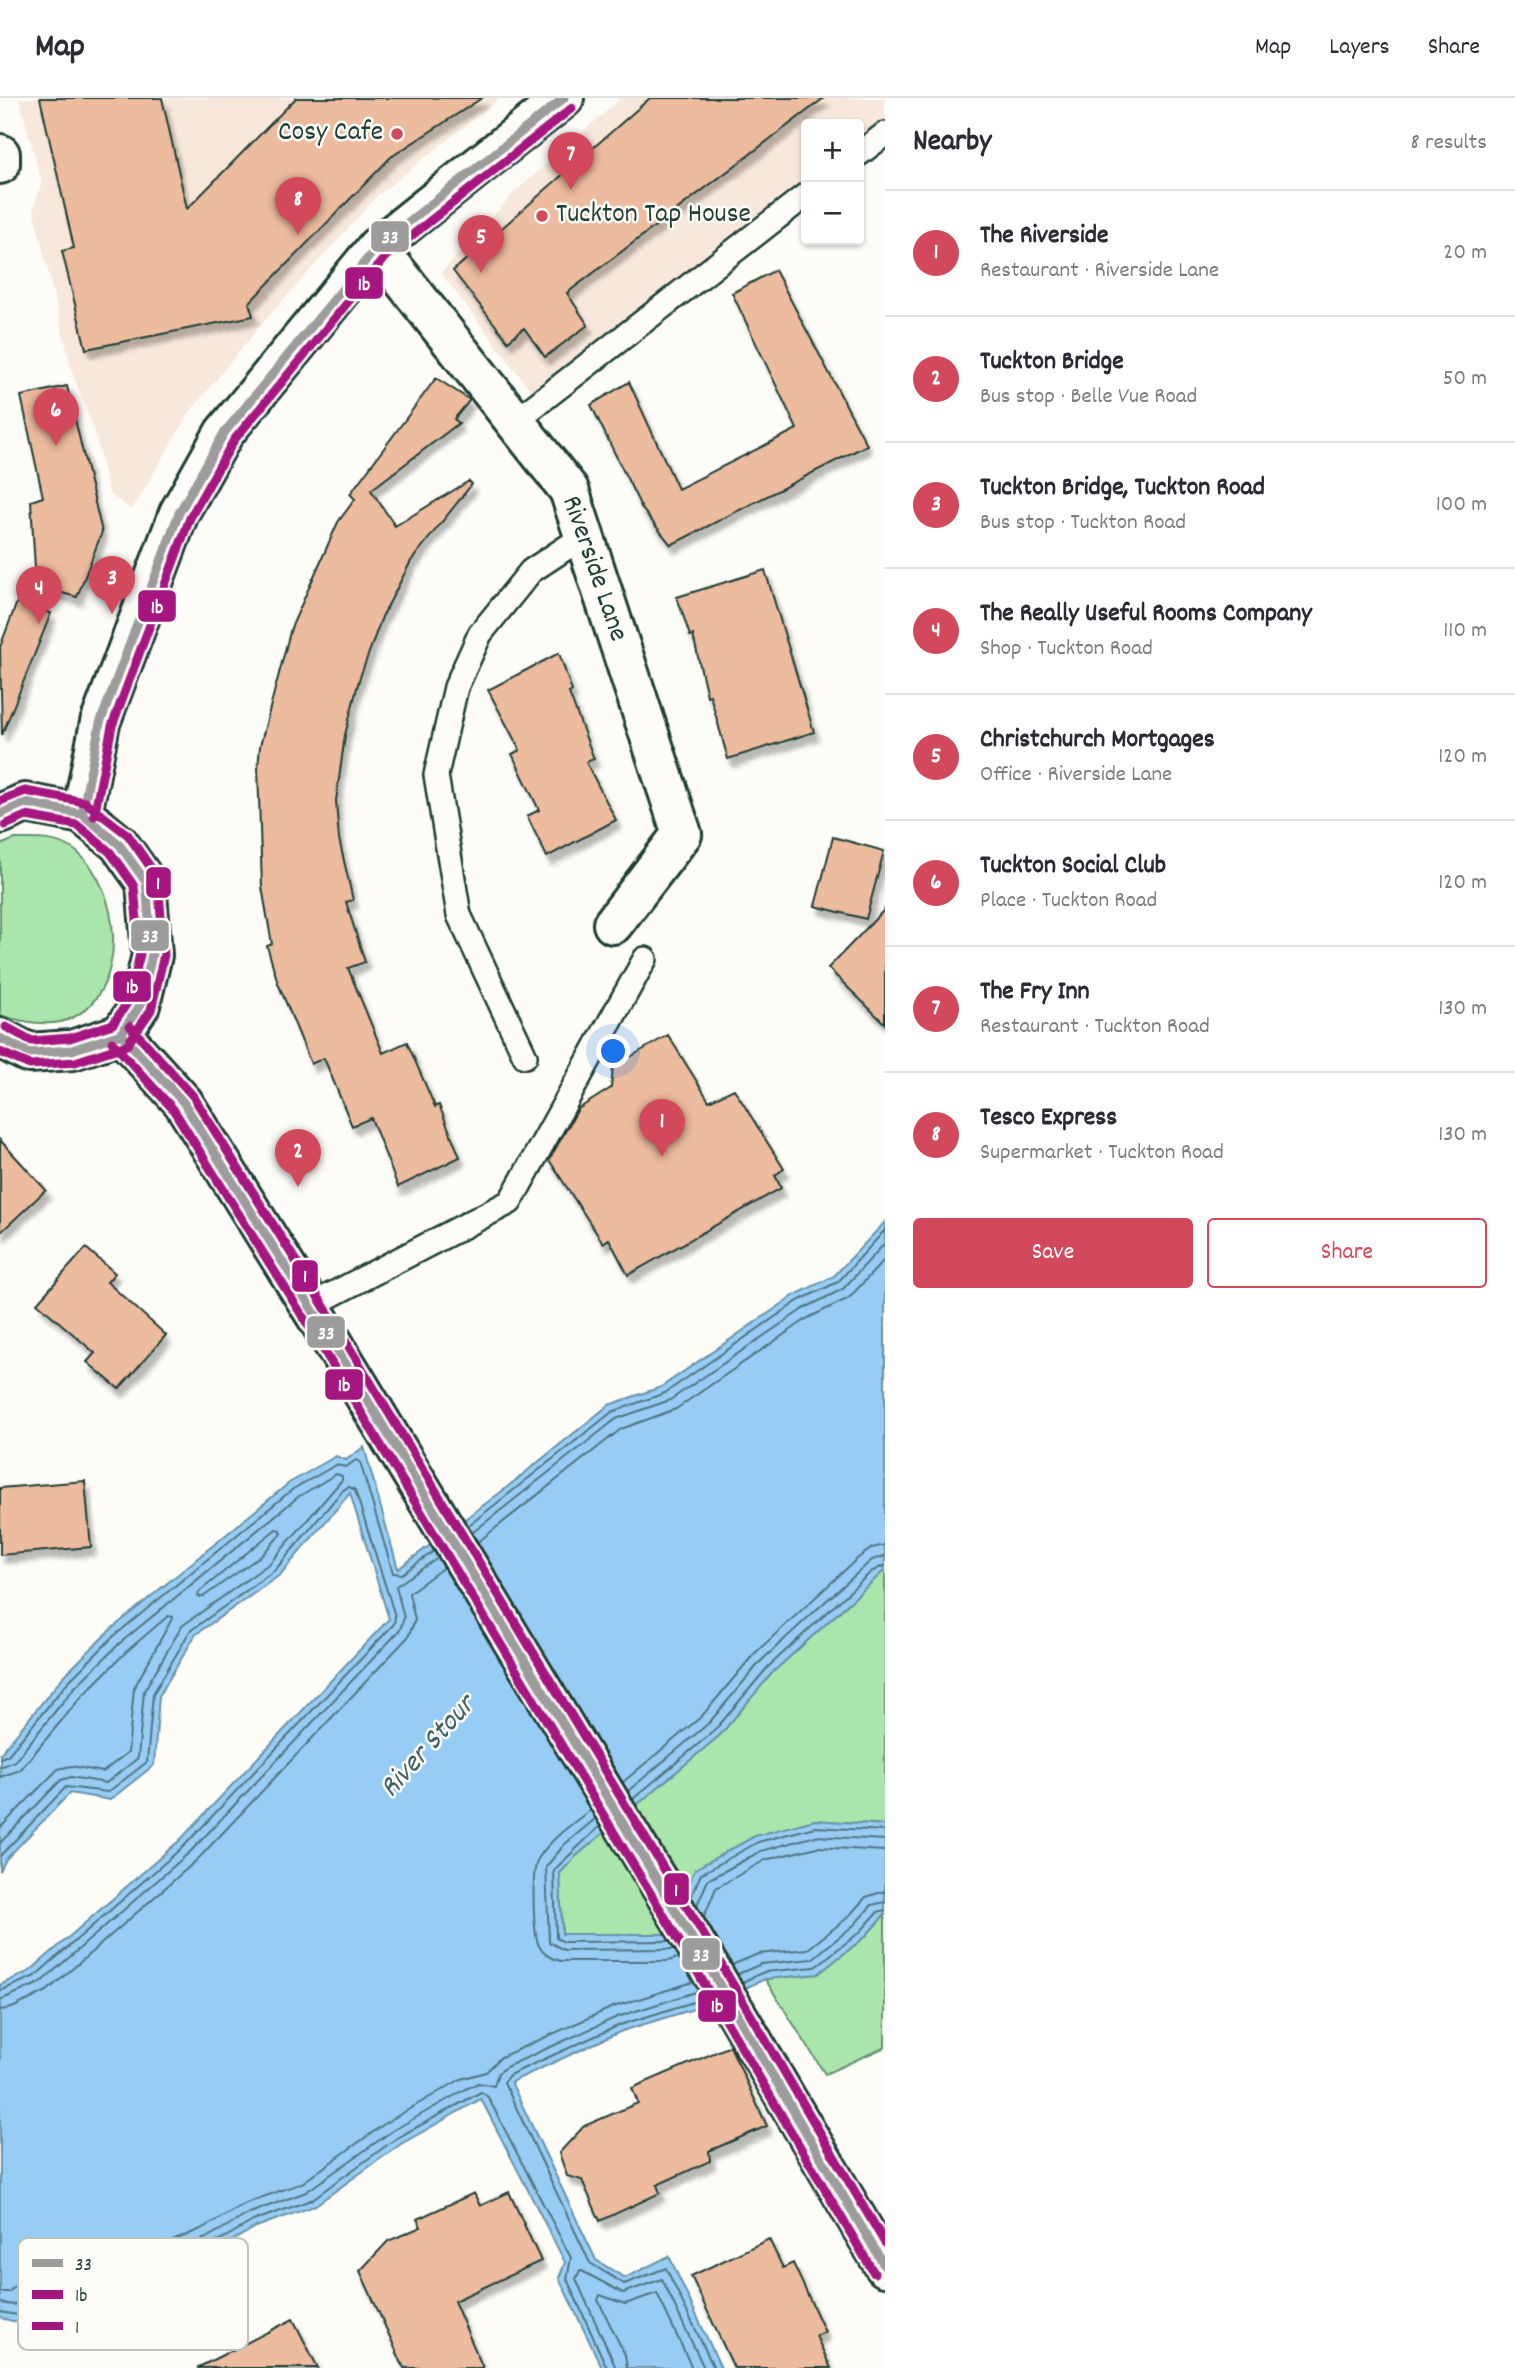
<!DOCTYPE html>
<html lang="en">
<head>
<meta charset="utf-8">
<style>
  body { margin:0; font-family:Dekko,sans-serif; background:#f2f2f3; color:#2b2b33 }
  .controls { position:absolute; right:21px; top:21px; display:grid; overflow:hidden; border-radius:7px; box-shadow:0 2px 5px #0004 }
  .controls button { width:63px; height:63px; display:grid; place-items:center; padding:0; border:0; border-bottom:2px solid #e1e1e2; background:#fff; color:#2b2b33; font:35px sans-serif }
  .you { position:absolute; left:614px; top:954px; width:24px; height:24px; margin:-18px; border:5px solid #fff; border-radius:50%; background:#1a73e8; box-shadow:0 0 0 10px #1a73e833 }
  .badge { display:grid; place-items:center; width:46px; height:46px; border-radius:50%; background:#d1495b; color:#fff; font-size:23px; font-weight:700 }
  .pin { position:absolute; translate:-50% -58px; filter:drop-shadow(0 2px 4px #0008) }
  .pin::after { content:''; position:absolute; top:37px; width:24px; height:21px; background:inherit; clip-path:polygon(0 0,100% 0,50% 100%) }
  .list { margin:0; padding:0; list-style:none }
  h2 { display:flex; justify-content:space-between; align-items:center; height:91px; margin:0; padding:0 28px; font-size:30px }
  h2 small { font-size:23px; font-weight:400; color:#7c7c81 }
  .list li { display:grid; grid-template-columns:46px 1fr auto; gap:21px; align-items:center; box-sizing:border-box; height:126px; padding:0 28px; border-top:2px solid #e1e1e2 }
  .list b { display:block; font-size:26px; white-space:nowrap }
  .list p { margin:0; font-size:23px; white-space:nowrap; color:#7c7c81 }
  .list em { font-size:23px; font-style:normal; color:#7c7c81 }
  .actions { display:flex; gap:14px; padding:21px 28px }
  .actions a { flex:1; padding:16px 0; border:2px solid #d1495b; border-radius:7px; text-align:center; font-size:24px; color:#d1495b }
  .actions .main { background:#d1495b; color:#fff }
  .map { position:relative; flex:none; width:885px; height:2270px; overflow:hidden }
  header { display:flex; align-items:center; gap:42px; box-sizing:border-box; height:98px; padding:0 35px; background:#fff; border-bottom:2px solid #e1e1e2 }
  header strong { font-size:33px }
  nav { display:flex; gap:38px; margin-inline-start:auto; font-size:24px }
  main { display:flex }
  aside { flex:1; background:#fff }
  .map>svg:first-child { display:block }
  .built { fill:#f8e8dc }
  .green { fill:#aae6ac; stroke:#649270; stroke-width:2 }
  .water { fill:#97ccf5; stroke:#6793a8; stroke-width:2 }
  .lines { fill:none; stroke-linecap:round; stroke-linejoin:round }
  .shore { stroke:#4f7681; stroke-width:2 }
  .building { fill:#edbb9e; stroke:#1f3d34; stroke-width:2; filter:url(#shadow) }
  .lane-casing { stroke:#1f3d34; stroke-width:28 }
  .street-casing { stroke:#1f3d34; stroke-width:44 }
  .secondary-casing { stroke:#1f3d34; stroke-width:44 }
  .lane { stroke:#fdfcf7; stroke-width:23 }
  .street { stroke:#fdfcf7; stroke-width:38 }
  .secondary { stroke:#fdfcf7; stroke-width:38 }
  .bus-1-casing { stroke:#fdfcf7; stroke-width:14 }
  .bus-2-casing { stroke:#fdfcf7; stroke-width:14 }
  .bus-3-casing { stroke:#fdfcf7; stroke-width:14 }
  .bus-1 { stroke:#9d9c9c; stroke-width:9 }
  .bus-2 { stroke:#a61680; stroke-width:9 }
  .bus-3 { stroke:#a61680; stroke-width:9 }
  .poi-dot { fill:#d1495b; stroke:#fdfcf7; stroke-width:2.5 }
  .labels { text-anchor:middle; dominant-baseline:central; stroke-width:5; stroke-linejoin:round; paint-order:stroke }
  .poi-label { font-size:28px; fill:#1f3d34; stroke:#fdfcf7; text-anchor:end }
  .street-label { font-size:28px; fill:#1f3d34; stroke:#fdfcf7 }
  .water-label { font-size:30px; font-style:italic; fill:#3d6164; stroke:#fdfcf7 }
  .key { fill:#fdfcf7; stroke:#bac3bc; stroke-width:2 }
  .key-label { font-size:19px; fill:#1f3d34 }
  .line-badge { stroke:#fdfcf7; stroke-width:2.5 }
  .badge-label { font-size:19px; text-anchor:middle; font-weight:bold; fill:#fff }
</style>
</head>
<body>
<header>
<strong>Map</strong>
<nav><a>Map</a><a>Layers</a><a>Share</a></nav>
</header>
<main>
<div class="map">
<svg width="885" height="2270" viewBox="0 0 885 2270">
  <defs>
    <filter id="shadow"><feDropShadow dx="4.5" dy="8" stdDeviation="2" flood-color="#0004"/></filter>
  </defs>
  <rect width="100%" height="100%" fill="#fdfcf7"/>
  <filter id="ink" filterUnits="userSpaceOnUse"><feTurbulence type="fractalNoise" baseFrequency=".0143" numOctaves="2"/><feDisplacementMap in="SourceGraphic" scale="14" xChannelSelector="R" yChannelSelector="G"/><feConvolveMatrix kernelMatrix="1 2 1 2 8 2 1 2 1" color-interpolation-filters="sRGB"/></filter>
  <g filter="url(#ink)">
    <path class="built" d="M19 0H500L378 97 260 228 189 315 132 412 109 396 94 332 73 277 33 111 42 85Z
      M621 0H885V42L859 62V26H806V103L545 311 441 175 515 94Z"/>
    <path class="green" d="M15 741C36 741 59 739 77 754 121 791 130 889 74 919 52 931 22 924 0 917V747Z
      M885 1472V1727L815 1722 668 1836 562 1837 560 1775 575 1759 720 1637 773 1574Z
      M885 1816V1949L825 1976 765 1881 818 1876 865 1839Z"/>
    <path class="water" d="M885 1124V1472L773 1574 720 1637 575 1759 560 1775 562 1836H668L695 1771 755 1738 814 1722 885 1727V1816L865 1839 818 1876 765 1881 710 1906 622 1933 511 1984 596 2162 625 2180 669 2158 721 2270H602L559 2180 565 2164 481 2001 401 2046 314 2108 256 2129 213 2154 94 2205 53 2213 33 2204 31 2220 41 2245 27 2250 17 2224 0 2220V1887L30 1873 180 1742 389 1521 350 1395 280 1477 196 1536 159 1598 154 1667 110 1702 70 1695 6 1761 0 1773V1656L63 1579 109 1533 289 1385 336 1358 346 1362 364 1349 398 1471 501 1394 609 1307 661 1289 795 1197 834 1178Z"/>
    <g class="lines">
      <path class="shore" d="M468 1428 612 1314 665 1295 798 1203 838 1184 885 1132
        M276 1431 280 1432 281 1436 262 1457 203 1499H198L199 1494Z
        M472 1435 616 1321 670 1302 803 1211 843 1191 885 1145
        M478 1444 621 1331 676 1311 808 1220 849 1200 885 1161
        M0 1660 8 1657 68 1584 114 1538 293 1391 336 1367 346 1369 356 1362 360 1364 393 1475 402 1476 434 1453
        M0 1669 15 1663 74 1590 120 1545 298 1399 336 1376 342 1378V1382L270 1465 182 1528 144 1593 138 1660 106 1685 71 1679 61 1682 0 1745
        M0 1679 20 1672 83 1597 127 1553 168 1518 173 1519 134 1590 128 1654 103 1674 71 1668 58 1671 0 1730
        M623 1684 702 1618 754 1556 858 1460 872 1450 885 1447
        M628 1693 709 1625 761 1563 816 1512 872 1462 885 1458
        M633 1701 715 1632 768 1569 871 1474 885 1467
        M590 1712C572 1726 550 1741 538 1761 531 1772 533 1835 539 1848 543 1856 551 1861 561 1863H667L679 1860
        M595 1721 564 1747 546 1769 549 1844 564 1852 674 1851
        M600 1728 554 1772 556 1840 564 1844 669 1843
        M0 1758 66 1689 108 1694 147 1664 153 1596 190 1533 275 1472 343 1392 349 1389 355 1392 395 1518 394 1526 185 1747 35 1878 0 1893
        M691 1798 701 1776 758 1744 815 1729 885 1733
        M697 1807 708 1782 761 1753 816 1738 885 1742
        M704 1819 716 1790 765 1762 817 1749 885 1753
        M732 1867 758 1856 808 1851 847 1820 866 1799 885 1793
        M738 1876 761 1866 812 1861 854 1827 872 1807 885 1804
        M742 1884 764 1874 815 1869 860 1834 878 1814 885 1812
        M703 1901 620 1927 509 1977 504 1984 590 2165 624 2186 666 2170 714 2270
        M0 1902 40 1885 191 1753 400 1532 404 1520 396 1488 438 1460
        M0 1912 12 1910 47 1893 197 1762 408 1539 415 1522 409 1495 444 1469
        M0 2194H9L18 2184 30 2179 56 2185 86 2180 201 2131 246 2105 302 2085 387 2024 461 1981 486 1974 501 1959 613 1909 693 1884
        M0 2205 15 2207 21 2195 32 2189 55 2196 89 2190 206 2140 250 2115 306 2094 392 2033 466 1991 478 1985 494 1988 498 1975 506 1969 617 1919 699 1893
        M0 2214 23 2218 26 2203 33 2198 54 2205 92 2198 210 2148 253 2123 311 2102 397 2040 481 1994 488 1999 571 2160 567 2181 607 2270
        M616 2270 576 2181 580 2172 623 2195 662 2181 704 2270
        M627 2270 625 2257 598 2202 600 2197 625 2206 657 2195 692 2270"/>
    </g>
    <path class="building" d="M40 0H162L187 111 296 0H482L391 59 249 205 253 218 86 251 62 153 74 150Z
      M650 0H824L567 195 588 227 545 259 524 230 508 243 453 173Z
      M775 172 867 347 671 447 642 411 591 307 629 284 678 391 797 331 732 195Z
      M436 280 470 302 454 321 459 325 371 392 395 428 469 383 472 386 411 463 382 519 359 582 345 637 336 703 339 741 353 802 346 804 365 864 348 870 383 955 407 944 435 1009 439 1007 460 1059 398 1089 371 1020 352 1028 324 960 311 966 278 885 267 848 272 846 262 789 258 670 260 648 291 530 338 424 355 401 350 396Z
      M67 288 102 434 77 499 36 488 31 403 43 399 21 298Z
      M765 472 814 634 728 661 710 597 707 598 693 537 690 538 677 499Z
      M17 504 51 515 2 637 0 549Z
      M559 555 572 593 569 595 594 661 586 664 616 722 547 759 527 718 539 712 512 656 520 652 488 592Z
      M833 739 884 753 866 821 815 808Z
      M885 811V926L828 870Z
      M668 937 709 1003 734 991 784 1071 775 1077 781 1090 628 1177 609 1141 603 1145 549 1062 578 1011 611 990 613 969Z
      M0 1042 46 1092 0 1135Z
      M86 1150 115 1175 107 1184 166 1237 119 1291 87 1264 95 1255 37 1205Z
      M85 1383 91 1449 0 1457V1390Z
      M730 1948 767 2028 709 2053 710 2063 657 2087 660 2095 600 2123 582 2082 567 2078 559 2055 584 2028 638 2005 632 1990Z
      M509 2094 541 2163 454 2203 483 2270H404L360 2173 388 2143 421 2129 417 2121 474 2095 480 2108Z
      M769 2141 783 2170 793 2165 825 2234 816 2238 831 2270H734L691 2178Z
      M293 2221 318 2270H197Z"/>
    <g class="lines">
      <defs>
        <path id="lane" d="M859 56 885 36
          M514 324 806 97
          M525 958 459 817 436 677 456 589 480 536 531 473 584 438
          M308 1209 510 1104 645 861"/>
        <path id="street" d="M0 56V66
          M377 149 569 392 682 736 613 826"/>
        <path id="secondary" d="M0 716 25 705 82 716 119 746 146 784 152 857 140 907 121 936 72 952 29 955 0 940
          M82 716 100 625 179 415 224 335 377 149 564 0
          M121 936 183 1004 330 1240 692 1840 885 2169"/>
      </defs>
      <use href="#lane" class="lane-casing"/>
      <use href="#street" class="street-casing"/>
      <use href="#secondary" class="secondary-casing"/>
      <use href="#lane" class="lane"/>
      <use href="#street" class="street"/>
      <use href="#secondary" class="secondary"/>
      <defs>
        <path id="bus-1" d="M0 716 25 705 82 716 119 746 146 784 152 857 140 907 121 936 72 952 29 955 0 940
          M82 716 100 625 179 415 224 335 377 149 564 0
          M121 936 183 1004 330 1240 692 1840 885 2169"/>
        <path id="bus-2" d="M94 718 112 628 190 420 234 342 386 158 572 10
          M5 727 26 718 77 727 110 754 134 788 140 856 129 902 113 926 70 940 32 943 6 929
          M112 944 173 1011 320 1246 681 1846 874 2175"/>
        <path id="bus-3" d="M0 703 25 693 85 704 128 737 158 780 164 857 151 912 127 947 75 964 30 967 0 954
          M130 928 193 998 340 1234 702 1834 885 2145"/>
      </defs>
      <use href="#bus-1" class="bus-1-casing"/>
      <use href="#bus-2" class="bus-2-casing"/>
      <use href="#bus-3" class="bus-3-casing"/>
      <use href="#bus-1" class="bus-1"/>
      <use href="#bus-2" class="bus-2"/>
      <use href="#bus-3" class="bus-3"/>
    </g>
  </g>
  <g class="poi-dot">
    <circle cx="397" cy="36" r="7"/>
    <circle cx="542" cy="118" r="7"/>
  </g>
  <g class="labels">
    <g class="poi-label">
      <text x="383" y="36">Cosy Cafe</text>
      <text x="556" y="118" text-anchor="start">Tuckton Tap House</text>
    </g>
    <g class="street-label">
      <text transform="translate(593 471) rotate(71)">Riverside Lane</text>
    </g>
    <g class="water-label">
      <text transform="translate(429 1650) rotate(-48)">River Stour</text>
    </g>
  </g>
  <rect x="18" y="2140" width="230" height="112" rx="10" class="key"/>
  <rect x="32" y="2161" width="31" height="8" fill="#9d9c9c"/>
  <rect x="32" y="2192" width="31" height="9" fill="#a61680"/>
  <rect x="32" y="2224" width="31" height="8" fill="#a61680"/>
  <g class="key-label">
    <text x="75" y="2172">33</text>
    <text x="75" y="2203">1b</text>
    <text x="75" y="2235">1</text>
  </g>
  <g class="line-badge">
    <rect x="370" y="122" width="40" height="33" rx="7" fill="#9d9c9c"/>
    <rect x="344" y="168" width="40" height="34" rx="7" fill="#a61680"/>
    <rect x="137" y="491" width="40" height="34" rx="7" fill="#a61680"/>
    <rect x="145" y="768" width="27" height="33" rx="7" fill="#a61680"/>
    <rect x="130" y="821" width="40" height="33" rx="7" fill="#9d9c9c"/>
    <rect x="112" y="872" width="40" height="33" rx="7" fill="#a61680"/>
    <rect x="291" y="1161" width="28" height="34" rx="7" fill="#a61680"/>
    <rect x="306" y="1217" width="40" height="34" rx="7" fill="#9d9c9c"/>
    <rect x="324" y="1270" width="40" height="33" rx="7" fill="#a61680"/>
    <rect x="663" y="1774" width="27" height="34" rx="7" fill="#a61680"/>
    <rect x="681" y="1839" width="40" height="34" rx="7" fill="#9d9c9c"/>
    <rect x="697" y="1891" width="40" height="34" rx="7" fill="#a61680"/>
  </g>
  <g class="badge-label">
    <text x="390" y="145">33</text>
    <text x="364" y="192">1b</text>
    <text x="157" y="515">1b</text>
    <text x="158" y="791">1</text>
    <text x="150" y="844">33</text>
    <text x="132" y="895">1b</text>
    <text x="305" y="1184">1</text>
    <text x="326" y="1241">33</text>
    <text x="344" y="1293">1b</text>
    <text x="676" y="1798">1</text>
    <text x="701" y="1863">33</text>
    <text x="717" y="1914">1b</text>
  </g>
</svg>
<div class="controls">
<button>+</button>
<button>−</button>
</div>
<div class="you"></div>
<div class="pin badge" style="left:662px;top:1059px">1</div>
<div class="pin badge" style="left:298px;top:1089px">2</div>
<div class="pin badge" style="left:112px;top:516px">3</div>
<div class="pin badge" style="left:39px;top:526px">4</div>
<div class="pin badge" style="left:481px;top:175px">5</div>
<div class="pin badge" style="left:56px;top:348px">6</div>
<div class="pin badge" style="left:571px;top:92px">7</div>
<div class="pin badge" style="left:298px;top:137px">8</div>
</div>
<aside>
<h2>Nearby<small>8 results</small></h2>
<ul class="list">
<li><span class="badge">1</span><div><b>The Riverside</b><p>Restaurant · Riverside Lane</p></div><em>20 m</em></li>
<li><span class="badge">2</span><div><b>Tuckton Bridge</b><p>Bus stop · Belle Vue Road</p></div><em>50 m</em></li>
<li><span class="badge">3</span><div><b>Tuckton Bridge, Tuckton Road</b><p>Bus stop · Tuckton Road</p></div><em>100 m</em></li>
<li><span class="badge">4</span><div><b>The Really Useful Rooms Company</b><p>Shop · Tuckton Road</p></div><em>110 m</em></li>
<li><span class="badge">5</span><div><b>Christchurch Mortgages</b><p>Office · Riverside Lane</p></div><em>120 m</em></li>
<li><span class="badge">6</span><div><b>Tuckton Social Club</b><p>Place · Tuckton Road</p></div><em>120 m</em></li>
<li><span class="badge">7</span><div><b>The Fry Inn</b><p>Restaurant · Tuckton Road</p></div><em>130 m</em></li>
<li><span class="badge">8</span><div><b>Tesco Express</b><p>Supermarket · Tuckton Road</p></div><em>130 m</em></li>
</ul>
<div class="actions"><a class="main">Save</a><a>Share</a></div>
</aside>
</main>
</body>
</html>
